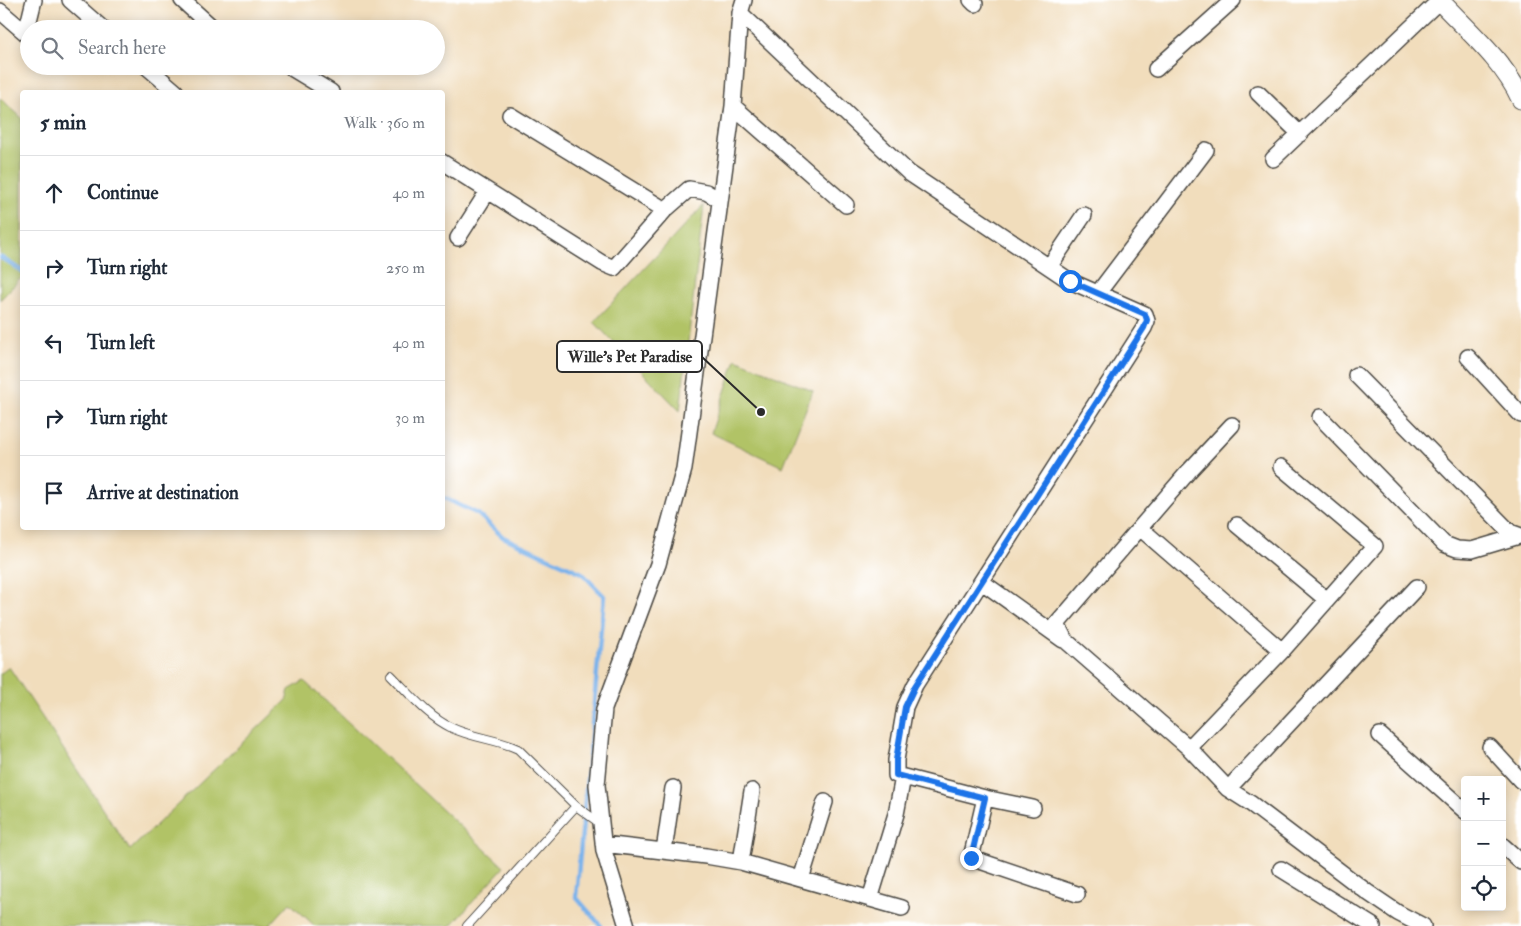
<!DOCTYPE html>
<html lang="en">
<head>
<meta charset="utf-8">
<style>
  body { margin:0; font-family:"IM FELL Double Pica",serif; background:#f6f6f7; color:#1f2937 }
  .controls { position:absolute; right:15px; bottom:15px; display:grid; overflow:hidden; border-radius:5px; box-shadow:0 2px 12px #0003 }
  .controls button { width:45px; height:45px; display:grid; place-items:center; padding:0; border:0; border-bottom:1px solid #e0e1e3; background:#fff; color:#1f2937; font:25px sans-serif }
  .stop { position:absolute; width:15px; height:15px; margin:-11px; border:4px solid #1a73e8; border-radius:50%; background:#fff }
  .stop.end { background:#1a73e8; border-color:#fff; box-shadow:0 1px 5px #0008 }
  .list { margin:0; padding:0; list-style:none }
  h2 { display:flex; justify-content:space-between; align-items:center; height:65px; margin:0; padding:0 20px; font-size:21px }
  h2 small { font-size:16px; font-weight:400; color:#747a83 }
  .list li { display:grid; grid-template-columns:32px 1fr auto; gap:15px; align-items:center; box-sizing:border-box; height:75px; padding:0 20px; border-top:1px solid #e0e1e3 }
  .list b { display:block; font-size:19px; white-space:nowrap }
  .list em { font-size:16px; font-style:normal; color:#747a83 }
  .icon { flex:none; width:28px; height:28px; fill:none; stroke:currentColor; stroke-width:2; stroke-linecap:round; stroke-linejoin:round }
  .map { position:relative; flex:none; width:1521px; height:926px; overflow:hidden }
  .search { position:absolute; background:#fff; box-shadow:0 2px 12px #0003; left:20px; top:20px; width:425px; height:55px; display:flex; align-items:center; gap:12px; box-sizing:border-box; padding:0 18px; border-radius:28px; color:#747a83; font-size:19px }
  .panel { position:absolute; background:#fff; box-shadow:0 2px 12px #0003; left:20px; top:90px; width:425px; height:440px; border-radius:5px }
  .map>svg:first-child { display:block }
  .green { fill:#b1c366; stroke:#6e7748 }
  .lines { fill:none; stroke-linecap:round; stroke-linejoin:round }
  .stream { stroke:#7cb3eb; stroke-width:4.5 }
  .service-casing { stroke:#494641; stroke-width:10 }
  .minor-casing { stroke:#494641; stroke-width:18 }
  .tertiary-casing { stroke:#494641; stroke-width:21 }
  .service { stroke:#fff; stroke-width:8 }
  .minor { stroke:#fff; stroke-width:15 }
  .tertiary { stroke:#fff; stroke-width:19 }
  .route { stroke:#1a73e8; stroke-width:6 }
  .leader { fill:none; stroke:#2b2b2b; stroke-width:2 }
  .callout-dot { fill:#2b2b2b; stroke:#fff; stroke-width:2 }
  .callout { fill:#fff; stroke:#2b2b2b; stroke-width:2 }
  .callout-label { font-size:16px; text-anchor:middle; font-weight:bold; fill:#2b2b2b }
</style>
</head>
<body>
<div class="map">
<svg width="1521" height="926" viewBox="0 0 1521 926">
  <rect width="100%" height="100%" fill="#fff"/>
  <filter id="ink" filterUnits="userSpaceOnUse"><feTurbulence type="fractalNoise" baseFrequency=".02" numOctaves="2"/><feDisplacementMap in="SourceGraphic" scale="10" xChannelSelector="R" yChannelSelector="G"/><feConvolveMatrix kernelMatrix="1 2 1 2 8 2 1 2 1" color-interpolation-filters="sRGB"/></filter>
  <filter id="wash" filterUnits="userSpaceOnUse"><feTurbulence type="fractalNoise" baseFrequency=".0096" numOctaves="4" result="noise"/><feDisplacementMap in="SourceGraphic" scale="20" xChannelSelector="R" yChannelSelector="G"/><feGaussianBlur stdDeviation="1.12" result="paint"/><feColorMatrix in="noise" values="0 0 0 0 0 0 0 0 0 0 0 0 0 0 0 0 0 1.4 0 .05"/><feComposite in="paint" operator="in"/></filter>
  <g filter="url(#wash)">
    <rect width="100%" height="100%" fill="#f1ddbc"/>
    <path class="green" d="M0 98 22 118V277L0 300Z
      M704 205 680 411 594 322Z
      M736 359 813 391 783 467 711 433Z
      M9 667 130 850 286 701 289 690 304 681 504 867 451 926H315L290 903 269 926H0V674Z"/>
    <g class="lines">
      <path class="stream" d="M0 257 22 271
        M442 497 478 514 503 537 582 573 604 596 576 897 601 926"/>
    </g>
  </g>
  <g filter="url(#ink)">
    <g class="lines">
      <defs>
        <path id="service" d="M391 675C409 693 428 717 452 728 473 738 497 739 518 749L576 806 601 824
          M467 926 576 806"/>
        <path id="minor" d="M70 0 103 29
          M182 0 214 29
          M971 0 975 4
          M0 11 29 36
          M740 13 909 173 1070 281 1145 314 1147 321 1144 328 915 685 905 707 896 760V775L985 798 1033 808
          M26 33 34 0
          M146 66 176 92
          M293 69 331 92
          M1156 69 1233 0
          M1258 93 1300 134
          M733 106 846 205
          M510 115 665 210 689 189 706 192 720 200
          M1273 159 1439 1
          M442 162 602 263 614 268 665 210
          M458 238 488 191
          M1049 267 1084 215
          M1098 293 1206 150
          M1468 357 1521 415
          M1356 375 1510 532 1521 536
          M1320 417 1444 544 1457 549 1472 550 1519 536
          M1232 425 1189 471 1057 624 1065 640 1189 748 1228 789 1250 803 1367 892 1398 913 1423 926
          M1237 525 1327 600
          M1140 528 1282 651
          M982 582 1063 640
          M1380 735 1465 811
          M1490 747 1521 781
          M1189 748 1282 651 1375 546 1281 467
          M1228 789 1417 587
          M985 798 971 858 1077 894
          M603 844 706 856 741 862 902 908
          M1502 845 1521 862
          M664 851 673 788
          M741 862 752 791
          M1281 869 1373 926
          M801 879 825 802
          M870 899 896 814 903 777
          M627 926 604 851 597 785 604 709 658 564 684 469 733 106 740 13 744 0"/>
        <path id="tertiary" d="M1439 0C1467 30 1504 61 1521 99"/>
      </defs>
      <use href="#service" class="service-casing"/>
      <use href="#minor" class="minor-casing"/>
      <use href="#tertiary" class="tertiary-casing"/>
      <use href="#service" class="service"/>
      <use href="#minor" class="minor"/>
      <use href="#tertiary" class="tertiary"/>
    </g>
  </g>
  <g class="lines" filter="url(#ink)">
    <path class="route" d="M971 858 985 798 896 775V760L905 707 915 686 1144 328 1147 320 1145 314 1070 281"/>
  </g>
  <path class="leader" d="M761 412L702 357"/>
  <circle class="callout-dot" cx="761" cy="412" r="5"/>
  <rect class="callout" x="557" y="341" width="145" height="31" rx="5"/>
  <g class="callout-label">
    <text x="630" y="362">Wille's Pet Paradise</text>
  </g>
</svg>
<div class="controls">
<button>+</button>
<button>−</button>
<button><svg class="icon" aria-label="locate" viewBox="0 0 24 24"><circle cx="12" cy="12" r="6"/><path d="M12 2v4M12 18v4M2 12h4M18 12h4"/></svg></button>
</div>
<div class="stop" style="left:1070px;top:281px"></div>
<div class="stop end" style="left:971px;top:858px"></div>
<div class="search"><svg class="icon" aria-label="search" viewBox="0 0 24 24"><circle cx="10" cy="10" r="6"/><path d="M15 15l6 6"/></svg>Search here</div>
<section class="panel">
<h2>5 min<small>Walk · 360 m</small></h2>
<ul class="list">
<li><svg class="icon" aria-label="ahead" viewBox="0 0 24 24"><path d="M12 20V5M6 11l6-6 6 6"/></svg><div><b>Continue</b></div><em>40 m</em></li>
<li><svg class="icon" aria-label="right" viewBox="0 0 24 24"><path d="M7 20v-9h11M14 6l5 5-5 5"/></svg><div><b>Turn right</b></div><em>250 m</em></li>
<li><svg class="icon" aria-label="left" viewBox="0 0 24 24"><path d="M17 20v-9H6M10 6l-5 5 5 5"/></svg><div><b>Turn left</b></div><em>40 m</em></li>
<li><svg class="icon" aria-label="right" viewBox="0 0 24 24"><path d="M7 20v-9h11M14 6l5 5-5 5"/></svg><div><b>Turn right</b></div><em>30 m</em></li>
<li><svg class="icon" aria-label="arrive" viewBox="0 0 24 24"><path d="M6 21V4h12l-3 4 3 4H6"/></svg><div><b>Arrive at destination</b></div></li>
</ul>
</section>
</div>
</body>
</html>
